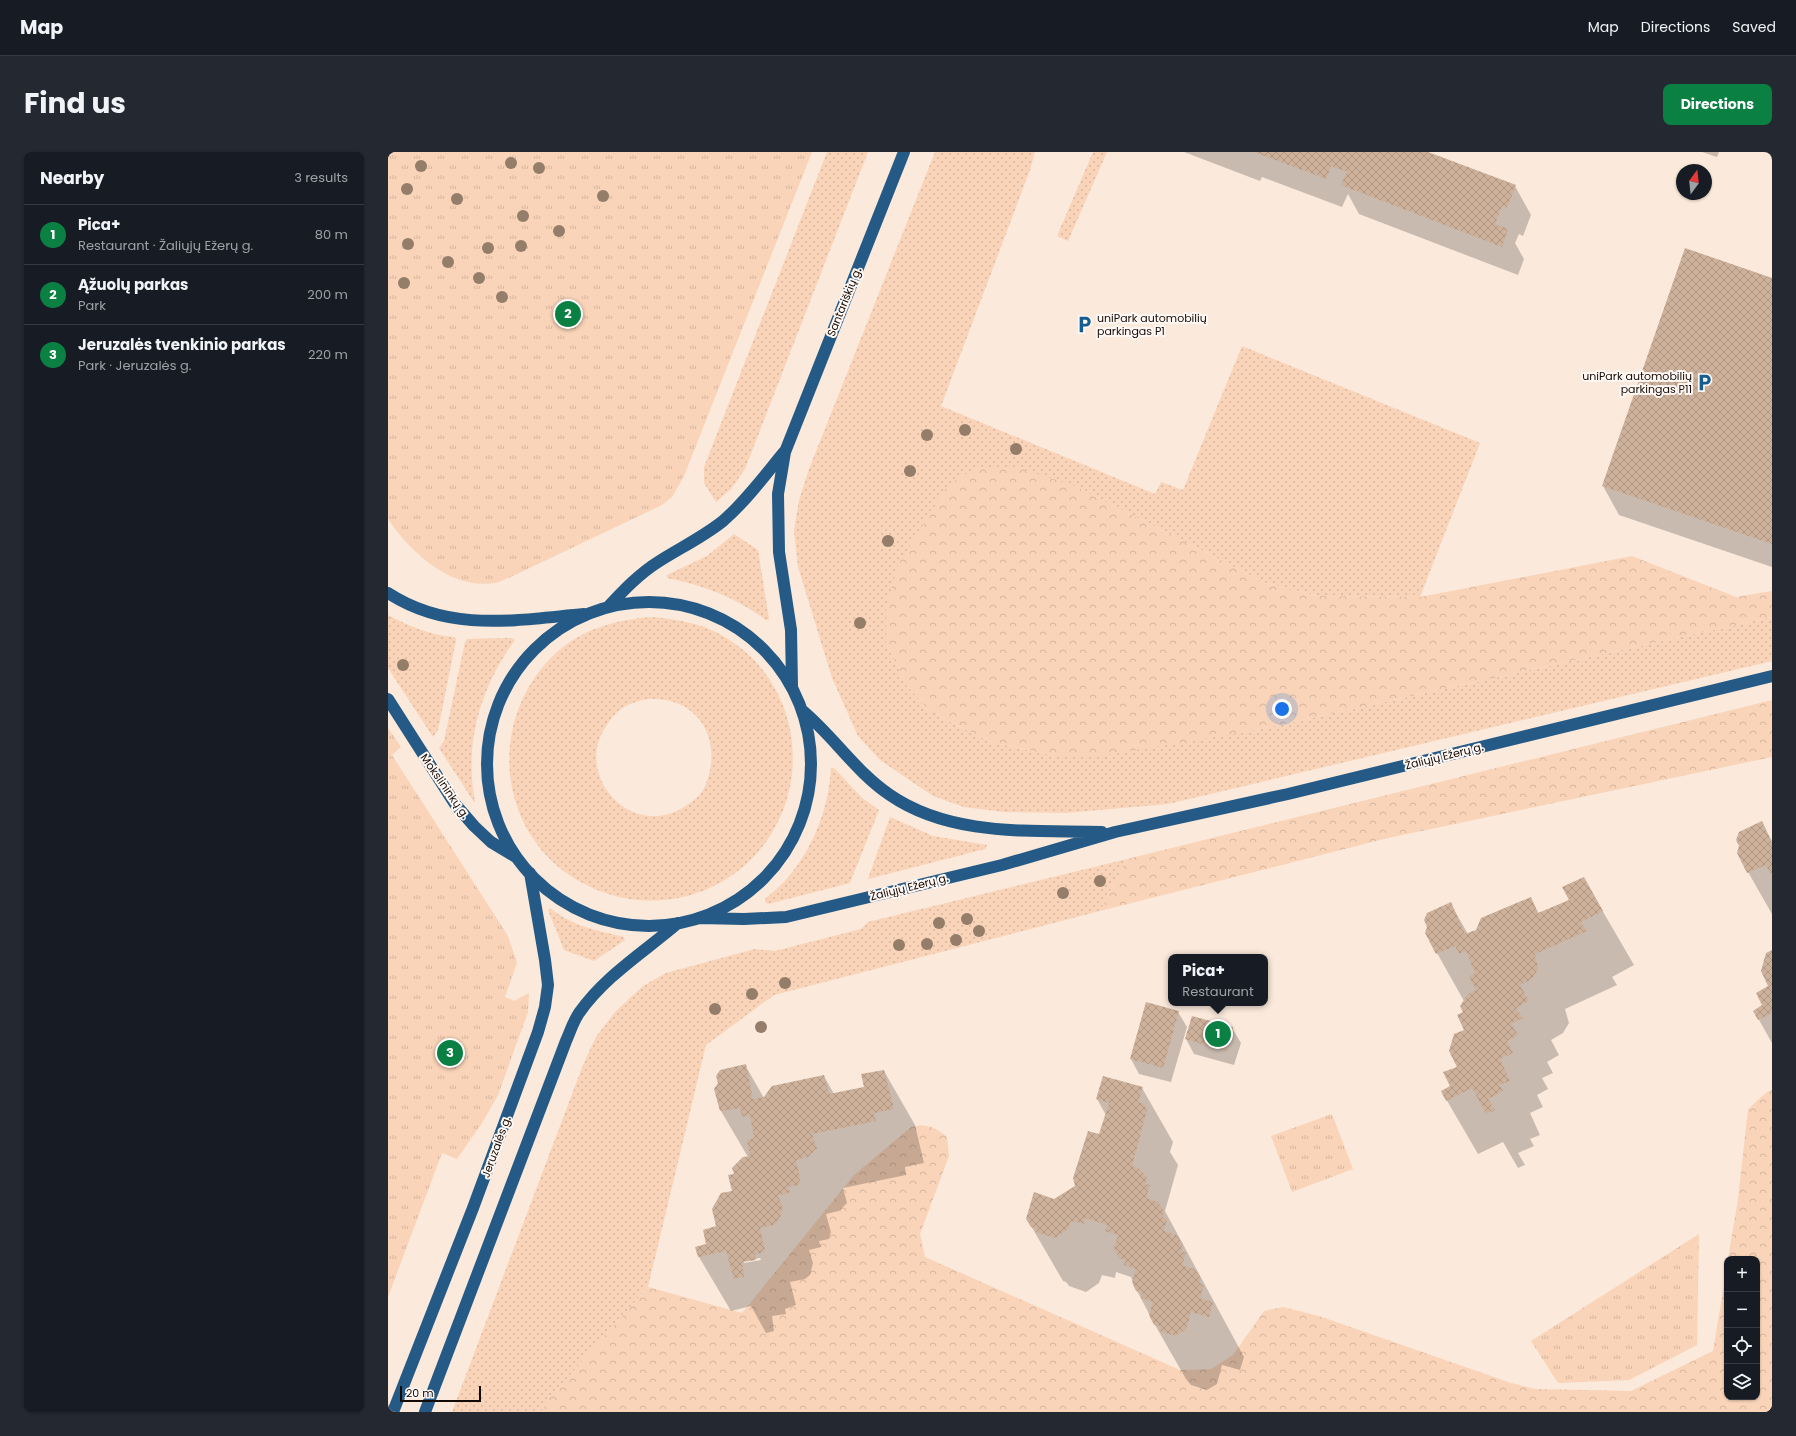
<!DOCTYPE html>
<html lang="en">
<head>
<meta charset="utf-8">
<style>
  body { margin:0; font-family:Poppins,sans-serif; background:#242831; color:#f1f3f6 }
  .controls { position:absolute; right:12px; bottom:12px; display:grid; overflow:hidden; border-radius:8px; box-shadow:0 1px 3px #0004 }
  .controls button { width:36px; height:36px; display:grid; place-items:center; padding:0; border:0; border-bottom:1px solid #363941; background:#171b24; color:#f1f3f6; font:20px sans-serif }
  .compass { position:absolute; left:1288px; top:12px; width:36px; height:36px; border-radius:50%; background:#171b24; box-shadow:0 1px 3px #0004; rotate:15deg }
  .scale { position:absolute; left:12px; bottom:10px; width:81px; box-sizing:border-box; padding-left:4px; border:2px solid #150b05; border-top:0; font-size:11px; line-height:14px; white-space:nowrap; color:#150b05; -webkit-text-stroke:3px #fff8f4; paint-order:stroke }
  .you { position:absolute; left:894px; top:557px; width:14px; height:14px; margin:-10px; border:3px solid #fff; border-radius:50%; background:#1a73e8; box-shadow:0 0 0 6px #1a73e833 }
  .badge { display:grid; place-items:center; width:26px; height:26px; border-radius:50%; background:#0b8043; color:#fff; font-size:13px; font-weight:700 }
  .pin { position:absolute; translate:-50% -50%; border:2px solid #fff; box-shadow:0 1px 4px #0006 }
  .popup { position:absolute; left:780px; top:802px; width:100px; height:52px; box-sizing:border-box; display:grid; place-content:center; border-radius:8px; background:#171b24; filter:drop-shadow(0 1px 3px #0005); font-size:13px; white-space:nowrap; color:#9ea1a6 }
  .popup b { font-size:15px; color:#f1f3f6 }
  .popup::after { content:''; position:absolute; left:50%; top:100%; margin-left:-8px; border:8px solid transparent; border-top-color:#171b24 }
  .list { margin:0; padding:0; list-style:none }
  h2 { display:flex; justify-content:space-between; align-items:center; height:52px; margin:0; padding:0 16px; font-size:17px }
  h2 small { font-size:13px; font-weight:400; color:#9ea1a6 }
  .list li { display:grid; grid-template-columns:26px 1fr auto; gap:12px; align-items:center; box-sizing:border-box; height:60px; padding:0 16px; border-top:1px solid #363941 }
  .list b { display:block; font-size:15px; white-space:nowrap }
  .list p { margin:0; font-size:13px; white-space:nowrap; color:#9ea1a6 }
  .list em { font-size:13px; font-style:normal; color:#9ea1a6 }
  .icon { flex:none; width:22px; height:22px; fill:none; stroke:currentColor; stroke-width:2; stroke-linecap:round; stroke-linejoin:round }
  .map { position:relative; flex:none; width:1384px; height:1260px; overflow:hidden; border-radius:8px }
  header { display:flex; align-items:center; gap:24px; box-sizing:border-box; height:56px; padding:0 20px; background:#171b24; border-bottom:1px solid #363941 }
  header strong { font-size:19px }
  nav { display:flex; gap:22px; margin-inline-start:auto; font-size:14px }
  .intro { display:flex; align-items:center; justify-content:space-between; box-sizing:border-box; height:96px; padding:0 24px }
  h1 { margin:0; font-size:28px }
  .button { padding:10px 18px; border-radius:8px; background:#0b8043; color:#fff; font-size:14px; font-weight:700 }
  main { display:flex; gap:24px; padding:0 24px }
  aside { flex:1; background:#171b24; border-radius:8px; box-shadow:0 1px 3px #0004 }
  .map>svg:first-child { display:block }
  .grass { fill:url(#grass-dots); fill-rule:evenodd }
  .forest { fill:url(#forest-crowns) }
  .park { fill:url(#park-tufts) }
  .shadow { fill:#0003; fill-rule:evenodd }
  .building { fill:url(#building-cross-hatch) }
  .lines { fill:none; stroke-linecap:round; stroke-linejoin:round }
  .major { stroke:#245a85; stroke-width:12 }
  .tree { fill:#947d69 }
  .labels { text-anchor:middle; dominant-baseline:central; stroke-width:4; stroke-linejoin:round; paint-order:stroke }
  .street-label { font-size:11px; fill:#150b05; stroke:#fff8f4 }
  .poi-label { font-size:11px; fill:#150b05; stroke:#fff8f4; text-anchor:start }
</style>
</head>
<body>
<header>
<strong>Map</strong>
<nav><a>Map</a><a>Directions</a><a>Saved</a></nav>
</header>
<div class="intro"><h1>Find us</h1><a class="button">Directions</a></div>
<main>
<aside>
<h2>Nearby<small>3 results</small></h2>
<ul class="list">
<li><span class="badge">1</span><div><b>Pica+</b><p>Restaurant · Žaliųjų Ežerų g.</p></div><em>80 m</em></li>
<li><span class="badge">2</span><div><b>Ąžuolų parkas</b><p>Park</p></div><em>200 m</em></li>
<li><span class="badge">3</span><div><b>Jeruzalės tvenkinio parkas</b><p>Park · Jeruzalės g.</p></div><em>220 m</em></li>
</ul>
</aside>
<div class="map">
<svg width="1384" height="1260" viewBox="0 0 1384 1260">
  <defs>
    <pattern id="grass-dots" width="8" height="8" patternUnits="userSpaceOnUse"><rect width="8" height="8" fill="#f9d4b8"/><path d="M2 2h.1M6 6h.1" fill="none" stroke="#d5b59d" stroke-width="1.8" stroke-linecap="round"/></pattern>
    <pattern id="forest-crowns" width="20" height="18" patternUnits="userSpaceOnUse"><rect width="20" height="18" fill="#f9d4b8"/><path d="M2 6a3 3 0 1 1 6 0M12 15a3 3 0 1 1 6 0" fill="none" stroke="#d5b59d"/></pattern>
    <pattern id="park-tufts" width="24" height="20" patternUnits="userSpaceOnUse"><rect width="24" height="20" fill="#f9d4b8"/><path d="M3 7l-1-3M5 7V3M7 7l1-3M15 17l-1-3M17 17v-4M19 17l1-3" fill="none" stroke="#d5b59d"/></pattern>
    <pattern id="building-cross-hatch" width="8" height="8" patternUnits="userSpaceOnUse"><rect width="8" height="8" fill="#ceb19b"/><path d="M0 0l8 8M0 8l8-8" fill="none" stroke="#b09784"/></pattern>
  </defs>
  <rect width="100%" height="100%" fill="#fbe9db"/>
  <path class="grass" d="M439 0H480L357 317 343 337 328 350 316 331V315Z
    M547 0H647L642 18 553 254 767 342 773 330 795 338 854 194 1092 291 1032 445 931 444 878 431 687 334 498 455V490L519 534 543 560 603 590 663 603 864 579 1384 465V509L780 652 677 661 616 660 576 655 545 644 492 608 470 584 444 526 410 415 406 379 411 348 421 317Z
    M705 0H719L680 89 669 84Z
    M346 382 370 398 381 467 378 468C346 445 318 434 279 426V423L319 404Z
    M0 463C21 474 44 484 67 485L68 488 50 578 45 585 0 516Z
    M262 465C288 467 313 471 335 484 420 533 428 651 356 714 334 733 305 746 275 748 245 751 215 743 189 728 107 679 99 565 168 501 194 477 228 468 262 465ZM260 547C267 547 275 547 282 549 321 559 332 600 317 634 313 645 301 652 291 658 240 684 187 623 217 576 222 567 230 557 240 553 246 550 254 548 260 547Z
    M124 486 127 488C92 536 76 591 87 650H86L51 596 56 589 77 490 79 487Z
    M443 616H446L474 646 491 658 462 731 380 752 377 750V747C385 740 395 732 402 723 426 694 441 654 443 616Z
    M502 665 545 684 599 693 597 697 480 727Z
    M739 707 712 759 386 843 318 893 260 1135 161 1247 153 1260H64L195 913 208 885 227 860 255 834 278 821 367 797 387 799 473 777 480 770Z
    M162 756C186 775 208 778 236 785L237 788 206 809 176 798 160 758Z"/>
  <path class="forest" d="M589 315 631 316 687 334 878 431 931 444 1032 445 1244 404 1348 445 1384 439V465L864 579 706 605 663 603 603 590 543 560 519 534 498 490V455L510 413 560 333Z
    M1384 548V605L1000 686 712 759 739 707Z
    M1384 938V1260H153L161 1247 260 1135 354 1161 466 1023 523 975C538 971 547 975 559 985L561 1004 532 1082 537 1105 792 1218 823 1217 845 1203 876 1159 895 1155 931 1164 1123 1231 1147 1237 1243 1239 1325 1199 1339 1115V1245H1369V1107H1340L1350 1047 1360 957 1379 940Z"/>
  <path class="park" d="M0 0H424L296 324 284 345 274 353 129 422C122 425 113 430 106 431 63 438 22 400 0 367Z
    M0 576 13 595 4 603 120 784 129 811 117 845 126 849 141 841 140 860 110 943 94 971 69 1007 54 1001 0 1145Z
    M944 962 965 1017 904 1040 883 984Z
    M1311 1082 1309 1193 1241 1228 1170 1231 1143 1189Z"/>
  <path class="shadow" d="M796 0H1038L1127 34 1143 63 1135 84 1131 82 1127 91 1136 107 1130 123 971 62 960 42 954 55 874 25 872 29Z
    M1314 0H1331L1329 5Z
    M1298 98 1384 127V415L1231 363 1215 334Z
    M1374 671 1384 689V762L1360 720Z
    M1196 727 1246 813 1224 825 1229 833 1177 857 1181 871 1175 881 1163 888 1171 903 1159 910 1165 921 1154 926 1160 937 1149 943 1155 955 1142 961 1152 983 1142 987 1146 994 1130 1001 1137 1013 1130 1016 1115 990 1090 1002 1054 940 1064 935 1070 915 1078 878 1076 849 1049 801 1062 751 1080 782 1089 779 1142 746 1151 762 1182 748Z
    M1384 799V891L1366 859 1375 854 1381 835Z
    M758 851 790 860 799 875 783 930 751 922 743 907Z
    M804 865 844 876 853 891 846 913 806 902 798 887Z
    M357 913 376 946 436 924 446 942 477 935 496 919 527 973 536 1011 517 1015 518 1023 455 1036 459 1051 451 1059 438 1062 443 1080 441 1087 431 1089 433 1095 421 1098 425 1111 422 1123 417 1127 402 1130 408 1153 397 1157 398 1162 384 1164 386 1179 378 1181 363 1154 343 1159 311 1105 329 1075 345 1040 347 1023 360 1005 333 959ZM372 1106 373 1108 356 1111V1109Z
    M754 936 785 990 782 1000 790 1013 777 1059 856 1205 852 1218 834 1213 829 1232 819 1238 803 1233 798 1227 767 1173 749 1139 743 1125 728 1120 727 1126 714 1123 711 1131 698 1140 681 1134 678 1130 675 1129 639 1067 666 1048 688 1035 712 983 718 963 709 947Z"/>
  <path class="building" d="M866 0H1040L1128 33 1119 56 1114 54 1107 72 1120 77 1114 95 953 33 959 20 943 14 938 27Z
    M1297 96 1384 126V392L1214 334Z
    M1374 669 1384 691V721H1382L1378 713 1359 721 1349 701 1351 694 1348 688 1351 680Z
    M1196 725 1215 759 1193 770 1199 779 1147 802 1150 817 1144 827 1132 833 1141 849 1128 856 1135 866 1123 872 1130 883 1119 889 1125 901 1112 907 1122 929 1111 933 1115 939 1100 947 1107 958 1098 962 1084 936 1058 949 1053 939 1062 934 1055 920 1069 915 1061 899 1066 882 1076 878 1069 863 1075 860 1072 854 1080 842 1088 838 1081 824 1087 821 1078 799 1071 802 1067 794 1048 802 1037 781 1039 775 1036 768 1039 761 1063 750 1077 782 1088 778 1093 766 1143 745 1150 761 1181 748 1174 735Z
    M1384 798V861L1370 868 1365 859 1374 853 1368 841 1380 834 1373 819 1378 801Z
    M758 850 791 859 775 916 742 907Z
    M804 864 845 875 838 899 797 887Z
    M358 912 365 947 376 945 384 934 436 923 441 942 476 935 473 922 496 918 506 957 486 961 488 969 424 982 429 996 420 1005 408 1008 412 1025 411 1033 400 1035 402 1040 390 1044 395 1056 391 1068 385 1073 372 1076 377 1099 367 1103 368 1108 354 1110 356 1125 346 1127 338 1099 310 1105 307 1095 318 1092 315 1078 328 1074 324 1057 333 1041 344 1039 340 1023 346 1022 344 1016 355 1005 362 1004 359 988 366 986 362 963 354 965 352 956 332 959 326 937 330 931 328 924 332 918Z
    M715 924 755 935 750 950 756 952 759 958 744 1014 752 1017 759 1026 757 1032 762 1033 758 1046 770 1050 776 1059 774 1065 779 1067 776 1079 788 1083 795 1092 793 1099 798 1101 794 1113 806 1117 813 1126 811 1131 816 1133 812 1146 825 1150 821 1165 803 1160 798 1178 787 1184 771 1179 772 1174 766 1173 761 1163 765 1150 753 1146 754 1141 748 1139 744 1130 748 1117 736 1113 737 1108 731 1106 726 1096 730 1083 717 1079 719 1073 697 1066 696 1072 683 1069 680 1077 667 1086 648 1080 649 1077 643 1075 638 1067 646 1040 666 1047 687 1034 685 1026 700 979 711 982 721 951 708 947Z"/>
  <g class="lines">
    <path class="major" d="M0 441C61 481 128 468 196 462
      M99 612a162 162 0 1 1 324 0a162 162 0 1 1-324 0Z
      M220 455C236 438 251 422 270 410 292 396 315 385 335 369 358 349 377 323 396 300
      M404 534 403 478 391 400 390 342 397 300 516 0
      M0 547 67 652 86 674 103 690 128 705
      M415 559C446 585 468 620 502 643 563 685 643 678 714 680
      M312 766 356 767 398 765 614 713 727 680 900 642 1384 524
      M5 1260 85 1056 150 880 157 855 160 833 157 808 142 721
      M37 1260 178 889C182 880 185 870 191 861 217 824 256 800 290 771"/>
  </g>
  <g class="tree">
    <circle cx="123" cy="11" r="6"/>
    <circle cx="33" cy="14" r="6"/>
    <circle cx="151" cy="16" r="6"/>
    <circle cx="19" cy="37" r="6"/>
    <circle cx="215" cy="44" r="6"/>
    <circle cx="69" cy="47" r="6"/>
    <circle cx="135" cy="64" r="6"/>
    <circle cx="171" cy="79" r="6"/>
    <circle cx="20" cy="92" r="6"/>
    <circle cx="133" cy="94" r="6"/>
    <circle cx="100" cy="96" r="6"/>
    <circle cx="60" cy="110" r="6"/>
    <circle cx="91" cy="126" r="6"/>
    <circle cx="16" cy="131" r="6"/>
    <circle cx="114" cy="145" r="6"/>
    <circle cx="577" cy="278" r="6"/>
    <circle cx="539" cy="283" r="6"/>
    <circle cx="628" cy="297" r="6"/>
    <circle cx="522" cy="319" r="6"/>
    <circle cx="500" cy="389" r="6"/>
    <circle cx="472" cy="471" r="6"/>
    <circle cx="15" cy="513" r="6"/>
    <circle cx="712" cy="729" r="6"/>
    <circle cx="675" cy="741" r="6"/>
    <circle cx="579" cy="767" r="6"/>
    <circle cx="551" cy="771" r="6"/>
    <circle cx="591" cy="779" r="6"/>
    <circle cx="568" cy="788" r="6"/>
    <circle cx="539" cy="792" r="6"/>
    <circle cx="511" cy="793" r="6"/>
    <circle cx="397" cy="831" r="6"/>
    <circle cx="364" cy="842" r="6"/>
    <circle cx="327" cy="857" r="6"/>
    <circle cx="373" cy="875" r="6"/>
  </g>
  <defs>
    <symbol id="parking-bare" viewBox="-9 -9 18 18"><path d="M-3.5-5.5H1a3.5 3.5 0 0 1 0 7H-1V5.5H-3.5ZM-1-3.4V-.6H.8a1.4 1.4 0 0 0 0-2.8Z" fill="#145d91" stroke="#fff8f4" stroke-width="2.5" paint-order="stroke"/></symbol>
  </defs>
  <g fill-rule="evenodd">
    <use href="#parking-bare" x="684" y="160" width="25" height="25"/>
    <use href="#parking-bare" x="1304" y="218" width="25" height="25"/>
  </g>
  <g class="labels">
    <g class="street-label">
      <text transform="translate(456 150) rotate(-68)">Santariškių g.</text>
      <text transform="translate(1056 604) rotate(-14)">Žaliųjų Ežerų g.</text>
      <text transform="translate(57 634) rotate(55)">Mokslininkų g.</text>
      <text transform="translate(521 735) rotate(-14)">Žaliųjų Ežerų g.</text>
      <text transform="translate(108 995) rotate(-70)">Jeruzalės g.</text>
    </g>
    <g class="poi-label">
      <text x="709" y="166">uniPark automobilių<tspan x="709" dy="13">parkingas P1</tspan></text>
      <text x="1304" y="224" text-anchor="end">uniPark automobilių<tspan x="1304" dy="13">parkingas P11</tspan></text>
    </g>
  </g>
</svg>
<div class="controls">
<button>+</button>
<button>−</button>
<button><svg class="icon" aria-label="locate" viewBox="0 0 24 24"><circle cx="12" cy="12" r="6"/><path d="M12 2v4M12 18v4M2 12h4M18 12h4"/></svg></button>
<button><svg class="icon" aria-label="layers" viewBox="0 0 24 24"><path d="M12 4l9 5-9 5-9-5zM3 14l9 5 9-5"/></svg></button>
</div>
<svg class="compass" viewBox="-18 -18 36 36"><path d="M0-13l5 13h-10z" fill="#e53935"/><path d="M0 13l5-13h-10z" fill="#9ea1a6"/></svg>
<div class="scale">20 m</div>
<div class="you"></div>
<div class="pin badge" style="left:830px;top:882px">1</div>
<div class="popup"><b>Pica+</b>Restaurant</div>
<div class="pin badge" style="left:180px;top:162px">2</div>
<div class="pin badge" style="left:62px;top:901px">3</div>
</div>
</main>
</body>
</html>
